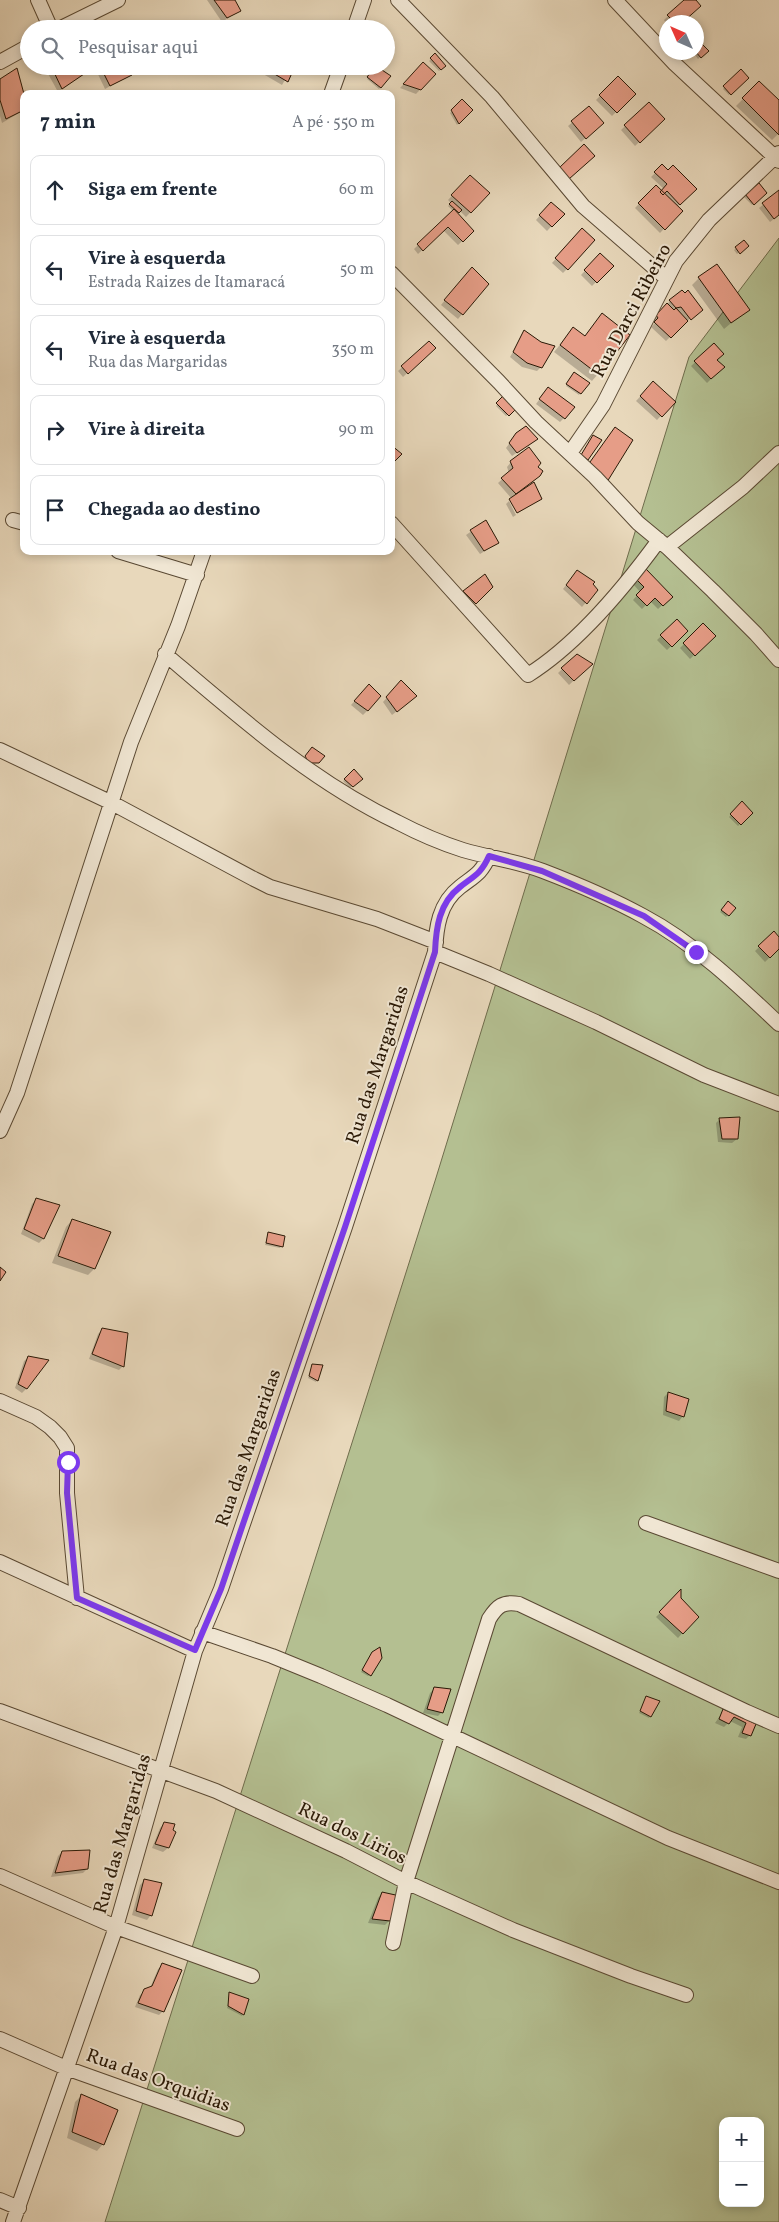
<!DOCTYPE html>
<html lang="pt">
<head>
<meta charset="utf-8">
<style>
  body { margin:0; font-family:Vollkorn,serif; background:#f2f2f3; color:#1f2937 }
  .controls { position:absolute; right:15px; bottom:15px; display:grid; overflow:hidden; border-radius:10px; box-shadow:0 2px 8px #0003 }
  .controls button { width:45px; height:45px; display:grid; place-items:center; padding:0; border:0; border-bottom:1px solid #e0e1e3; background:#fff; color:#1f2937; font:25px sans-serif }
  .compass { position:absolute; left:659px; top:15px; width:45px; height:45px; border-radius:50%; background:#fff; box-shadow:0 2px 8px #0003; rotate:315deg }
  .stop { position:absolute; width:15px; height:15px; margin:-11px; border:4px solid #7c3aed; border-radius:50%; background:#fff }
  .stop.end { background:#7c3aed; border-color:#fff; box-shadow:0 1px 5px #0008 }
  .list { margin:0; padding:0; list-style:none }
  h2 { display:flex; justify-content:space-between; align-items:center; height:65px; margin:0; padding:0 20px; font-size:21px }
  h2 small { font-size:16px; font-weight:400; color:#747a83 }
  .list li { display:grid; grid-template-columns:32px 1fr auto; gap:15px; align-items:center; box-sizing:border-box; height:70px; margin:0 10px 10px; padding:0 10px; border:1px solid #e0e1e3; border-radius:10px }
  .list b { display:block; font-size:19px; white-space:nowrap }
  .list p { margin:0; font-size:16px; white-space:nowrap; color:#747a83 }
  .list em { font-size:16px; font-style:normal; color:#747a83 }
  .icon { flex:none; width:28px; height:28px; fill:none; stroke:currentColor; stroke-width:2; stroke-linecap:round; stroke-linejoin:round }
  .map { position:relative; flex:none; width:779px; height:2222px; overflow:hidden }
  .search { position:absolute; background:#fff; box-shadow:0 2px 8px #0003; left:20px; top:20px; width:375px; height:55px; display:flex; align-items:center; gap:12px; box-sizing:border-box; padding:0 18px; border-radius:28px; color:#747a83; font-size:19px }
  .panel { position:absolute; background:#fff; box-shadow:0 2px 8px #0003; left:20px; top:90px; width:375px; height:465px; border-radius:10px }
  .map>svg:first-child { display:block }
  .green { fill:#b4bf91; stroke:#6f6c4c; fill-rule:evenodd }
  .shadow { fill:#0003 }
  .building { fill:#e69d87; stroke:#2a1906 }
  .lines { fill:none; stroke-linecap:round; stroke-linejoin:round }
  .street-casing { stroke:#5a4933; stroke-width:16 }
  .street { stroke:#f0e6d3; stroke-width:14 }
  .route { stroke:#7c3aed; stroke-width:6 }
  .labels { text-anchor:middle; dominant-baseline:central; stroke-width:4; stroke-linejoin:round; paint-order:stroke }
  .street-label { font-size:19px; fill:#2a1906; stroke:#f0e6d3 }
</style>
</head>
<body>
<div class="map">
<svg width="779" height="2222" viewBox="0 0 779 2222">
  <rect width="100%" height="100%" fill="#e8d8bb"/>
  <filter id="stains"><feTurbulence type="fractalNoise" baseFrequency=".004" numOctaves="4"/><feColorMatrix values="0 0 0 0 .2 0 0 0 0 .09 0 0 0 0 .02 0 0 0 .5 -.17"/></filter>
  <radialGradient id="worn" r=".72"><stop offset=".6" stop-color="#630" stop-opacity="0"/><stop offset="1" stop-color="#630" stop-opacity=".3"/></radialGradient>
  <path class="green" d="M779 238V2222H105L435 1181 689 357ZM723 2121H760V2203H723Z"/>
  <path class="shadow" d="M207 0H233L240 10 222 22Z
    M685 0H694L695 10 682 22 666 23 664 20Z
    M707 51 698 59 693 52H696Z
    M435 55 445 66 439 71 429 61Z
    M423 64 435 74 416 94 400 88Z
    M50 66H77L83 74 58 92 46 70Z
    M94 66H126L130 75 105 89Z
    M260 66H293L282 85 258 71Z
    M377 67 390 77 379 89 367 79Z
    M741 71 747 78 729 95 723 89Z
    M618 78 634 94 612 116 596 100Z
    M0 81 24 110 2 123 0 116Z
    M759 83 779 102V133L772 140 736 106Z
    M462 101 471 110 457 125 450 113Z
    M649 103 663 119 635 146 621 130Z
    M589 108 598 127 581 142 568 126Z
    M662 166 695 189 677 207 681 211 660 233 635 208 656 186 662 191 664 189 651 177Z
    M470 176 488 193 466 217 459 210 456 214 473 231 458 245 443 230 418 254 414 249 453 211 448 206 451 203 448 200Z
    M759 185 766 193 752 205 744 197Z
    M779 192V215L770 222 759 208Z
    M551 203 563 214 547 231 536 220Z
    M578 234 567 269 563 273 552 263Z
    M744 242 747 246 737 254 734 250Z
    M600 255 612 266 592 286 581 275Z
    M467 273 487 284 458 319 441 305Z
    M699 278 748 309 724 329 692 285Z
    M670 301 698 314 685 322 666 341 651 327 655 323 653 320Z
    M602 314 598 374 592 381 554 352 573 329 584 337Z
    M525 331 541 367 537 371 522 367 510 357Z
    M429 343 434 348 403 377 398 371Z
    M714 345 719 371 707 383 691 366Z
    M573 375 580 393 579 395 566 386Z
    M653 383 674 402 657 420 636 401Z
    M544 393 564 418 560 422 536 404Z
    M505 396 516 407 506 416 496 406Z
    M516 434 537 439 512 456 506 448Z
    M511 462 537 467 534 480 526 486 541 499 518 513 511 500 512 499 498 483 509 473 507 467Z
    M509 501 516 515 513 517 506 504Z
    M486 521 498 543 480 554 466 535Z
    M646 571 671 597 658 609 650 601 642 609 633 600 640 592 633 584Z
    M485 576 492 586 471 607 460 596Z
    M573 576 591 585 597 590 582 607 563 589Z
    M677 621 687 631 667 650 657 640Z
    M703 625 714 636 690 659 680 648Z
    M577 655 591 664 569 685 558 673Z
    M401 682 411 700 392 715 383 702Z
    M365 690 367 711 363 715 351 705Z
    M354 771 361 779 350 788 343 781Z
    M742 803 751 813 738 826 729 817Z
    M728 903 734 908 726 917 720 912Z
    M774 933 779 938V948L765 962 755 951Z
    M720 1119 737 1139 732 1143 718 1142 716 1123Z
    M36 1200 43 1239 39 1243 21 1234 32 1204Z
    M72 1220 94 1269 88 1275 52 1263 66 1227Z
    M268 1233 281 1246 280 1248 265 1245Z
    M102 1330 123 1366 119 1370 89 1359 98 1334Z
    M29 1357 26 1389 22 1393 15 1388 24 1361Z
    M313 1365 317 1380 316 1382 308 1378Z
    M668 1393 683 1416 679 1421 663 1415 664 1397Z
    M680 1593 679 1598 697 1617 678 1638 656 1617Z
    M373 1653 370 1675 368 1676 361 1672Z
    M434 1689 442 1712 438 1716 423 1713 430 1693Z
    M646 1698 650 1716 649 1718 639 1713Z
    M724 1710 755 1724 750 1735 746 1739 738 1737 742 1727 730 1721 724 1727 715 1723Z
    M164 1824 168 1848 163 1852 152 1848 160 1828Z
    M62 1852 87 1869 83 1873 51 1877 58 1856Z
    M144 1881 151 1915 147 1920 132 1915 140 1885Z
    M382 1893 389 1921 385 1925 368 1923 378 1898Z
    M163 1965V2011L159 2015 135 2007 140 1995 150 1988 158 1969Z
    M230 1994 243 2014 242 2016 227 2008Z
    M82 2095 103 2144 97 2151 67 2138 75 2102Z"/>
  <path class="building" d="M214 0H235L241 11 227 18Z
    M684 0H696L701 6 683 22H674L667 15Z
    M700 42 709 51 701 58 696 52V45Z
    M435 53 446 66 441 70 430 58Z
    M423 62 436 74 421 90 403 84Z
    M51 66H79L84 74 62 89Z
    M100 66H127L132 75 110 86Z
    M261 66H295L288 82Z
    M376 66 391 76 381 88 367 77Z
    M17 68 24 94V110L6 119 0 100V79Z
    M741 69 749 78 731 95 723 86Z
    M618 76 636 94 617 113 599 95Z
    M759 81 779 100V135L742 98Z
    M462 99 473 110 459 124 451 110Z
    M649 102 665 119 640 143 624 125Z
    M589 106 604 123 586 139 571 121Z
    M584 144 595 156 569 179 559 168Z
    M662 164 668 170 673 165 697 189 680 205 667 191 663 195 660 192 667 184 654 172Z
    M470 175 490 193 471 213 451 195Z
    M759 183 767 193 754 205 745 194Z
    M656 185 683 211 665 230 638 203Z
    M779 190V215L774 219 762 203Z
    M452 201 462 210 459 213 449 204Z
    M551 202 565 214 552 227 539 215Z
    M454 209 474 231 463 242 448 227 423 251 417 244Z
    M582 228 595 240 568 270 555 258Z
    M744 240 749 246 740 254 735 247Z
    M600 253 614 266 597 283 584 270Z
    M717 264 750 310 731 323 698 277Z
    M472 267 489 284 463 315 444 300Z
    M682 290 685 293 688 290 703 310 691 320 681 307 676 308 669 300Z
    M667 303 674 310 676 308 688 321 671 338 654 322 658 318 656 315Z
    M602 313 630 335 599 375 560 345 573 327 585 336Z
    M524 330 541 342 555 346 542 368 527 363 513 352Z
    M429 341 436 348 408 374 401 366Z
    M714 343 724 354 717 360 725 367 711 379 694 361Z
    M574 372 590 383 581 394 566 384Z
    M653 381 676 402 662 417 640 396Z
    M548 387 575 407 565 419 539 399Z
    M505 394 518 407 509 416 496 403Z
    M526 426 538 439 517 453 509 443 516 433Z
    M615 427 633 440 607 482 590 462Z
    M593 435 602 440 588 460 581 455Z
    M391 445 402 454 391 465Z
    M529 447 541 463 538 467 543 471 540 476 516 494 501 478 513 468 510 461Z
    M534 482 542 499 517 513 509 499Z
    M486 520 499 543 484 551 470 530Z
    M646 569 673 597 663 606 655 598 647 606 636 595 644 587 636 579Z
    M577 570 595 582 593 584 598 590 587 604 566 585Z
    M485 574 493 587 476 604 463 591Z
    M677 619 688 631 672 647 660 635Z
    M703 623 716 636 695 656 683 643Z
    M577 654 593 664 574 681 561 668Z
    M401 680 417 696 397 712 386 697Z
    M369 684 381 696 368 711 354 701Z
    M312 747 325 756 319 763H309L305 756Z
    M354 769 363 779 353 787 344 779Z
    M742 801 753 813 741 825 730 814Z
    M728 901 736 908 729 916 721 910Z
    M774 931 779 937V949L770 958 758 946Z
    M740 1117 738 1139H722L719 1118Z
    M36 1198 60 1205 44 1239 24 1229Z
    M72 1219 111 1232 95 1269 58 1256Z
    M268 1232 285 1236 283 1247 266 1243Z
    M0 1267 6 1272 0 1281Z
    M102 1328 128 1333 124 1367 92 1354Z
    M28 1356 49 1360 27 1389 18 1384Z
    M312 1364 323 1365 318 1381 309 1376Z
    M668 1392 689 1399 684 1417 666 1411Z
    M681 1589V1598L699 1617 683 1634 659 1612Z
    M380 1647 382 1658 371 1676 362 1670 372 1652Z
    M434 1687 451 1689 443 1713 427 1709Z
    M646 1696 660 1701 651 1717 640 1711Z
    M723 1709 756 1724 751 1736 742 1733 746 1723 734 1717 729 1724 719 1719Z
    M164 1822 175 1824 173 1830 176 1832 169 1848 155 1844Z
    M90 1850 88 1869 55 1873 62 1851Z
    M144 1879 162 1883 152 1916 136 1911Z
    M382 1892 400 1896 390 1921 372 1919Z
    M162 1963 182 1970 164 2012 138 2003 144 1989 152 1986Z
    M229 1992 249 1999 244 2015 228 2006Z
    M81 2094 118 2110 104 2145 72 2132Z"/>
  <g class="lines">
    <defs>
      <path id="street" d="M38 0 51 29
        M398 0 492 97 583 206 666 278
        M615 0 675 64 779 161
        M59 29 118 0
        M354 29 364 0
        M0 62 29 46
        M331 94 341 66
        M391 273 499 382 536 422 595 477 638 523 667 547 713 591 756 634 779 660
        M570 453 603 405 676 261 709 220 779 153
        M13 520 24 523
        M391 523 528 675C579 643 624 588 659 540
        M667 547 743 487 779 453
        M118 551 197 575
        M165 654C238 716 311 781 397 822 418 833 441 843 463 850 490 858 517 861 543 871 577 884 612 899 643 916 694 943 738 985 779 1024
        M0 750 112 803 254 879 270 887 377 919 436 942
        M435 952 489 974 596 1022 704 1075 779 1104
        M0 1131 17 1093 131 742 178 626 204 551
        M0 1401 36 1417 50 1427 60 1437 67 1448V1493L77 1598
        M646 1523 779 1571
        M0 1562 195 1651
        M202 1632 272 1656 321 1676 387 1705 668 1838 779 1882
        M0 1711 216 1791 346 1851 406 1882 513 1930 631 1976 686 1995
        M0 1876 116 1927 252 1976
        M393 1943 406 1882 489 1619C497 1606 503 1601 519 1604L747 1712 779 1726
        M0 2039 66 2068 237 2129
        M0 2200 19 2208
        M13 2222 116 1927 195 1651 221 1589 242 1527 345 1227 435 952C436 928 439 903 460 887 474 876 481 874 489 856"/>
    </defs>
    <use href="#street" class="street-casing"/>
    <use href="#street" class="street"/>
  </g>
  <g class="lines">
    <path class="route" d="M68 1462 67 1493 77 1598 195 1650 221 1589 242 1527 345 1227 435 952C436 928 439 903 460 887 474 876 481 874 489 856L542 871 644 916 696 952"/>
  </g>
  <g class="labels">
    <g class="street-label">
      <text transform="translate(632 311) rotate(-62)">Rua Darci Ribeiro</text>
      <text transform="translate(378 1065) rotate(-72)">Rua das Margaridas</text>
      <text transform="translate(249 1448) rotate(-71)">Rua das Margaridas</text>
      <text transform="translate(123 1834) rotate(-74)">Rua das Margaridas</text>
      <text transform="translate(352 1834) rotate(26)">Rua dos Lirios</text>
      <text transform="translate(158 2081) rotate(20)">Rua das Orquidias</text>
    </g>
  </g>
  <rect width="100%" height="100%" filter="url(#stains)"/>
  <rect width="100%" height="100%" fill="url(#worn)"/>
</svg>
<div class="controls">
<button>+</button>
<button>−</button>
</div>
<svg class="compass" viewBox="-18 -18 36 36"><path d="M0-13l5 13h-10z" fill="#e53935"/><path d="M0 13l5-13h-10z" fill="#747a83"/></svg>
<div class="stop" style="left:68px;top:1462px"></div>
<div class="stop end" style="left:696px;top:952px"></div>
<div class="search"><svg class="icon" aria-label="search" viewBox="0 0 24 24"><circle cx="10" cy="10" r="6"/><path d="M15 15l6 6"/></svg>Pesquisar aqui</div>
<section class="panel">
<h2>7 min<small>A pé · 550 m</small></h2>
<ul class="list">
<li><svg class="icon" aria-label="ahead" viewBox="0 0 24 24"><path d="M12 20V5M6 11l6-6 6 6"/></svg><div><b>Siga em frente</b></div><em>60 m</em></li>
<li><svg class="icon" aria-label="left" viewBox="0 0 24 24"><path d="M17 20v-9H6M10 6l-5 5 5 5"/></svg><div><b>Vire à esquerda</b><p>Estrada Raizes de Itamaracá</p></div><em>50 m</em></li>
<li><svg class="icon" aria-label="left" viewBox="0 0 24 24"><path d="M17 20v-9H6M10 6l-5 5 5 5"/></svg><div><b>Vire à esquerda</b><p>Rua das Margaridas</p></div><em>350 m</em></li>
<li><svg class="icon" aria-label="right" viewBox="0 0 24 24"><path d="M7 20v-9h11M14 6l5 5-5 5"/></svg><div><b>Vire à direita</b></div><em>90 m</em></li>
<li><svg class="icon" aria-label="arrive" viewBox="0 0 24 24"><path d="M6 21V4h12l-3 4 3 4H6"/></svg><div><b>Chegada ao destino</b></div></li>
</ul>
</section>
</div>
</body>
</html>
